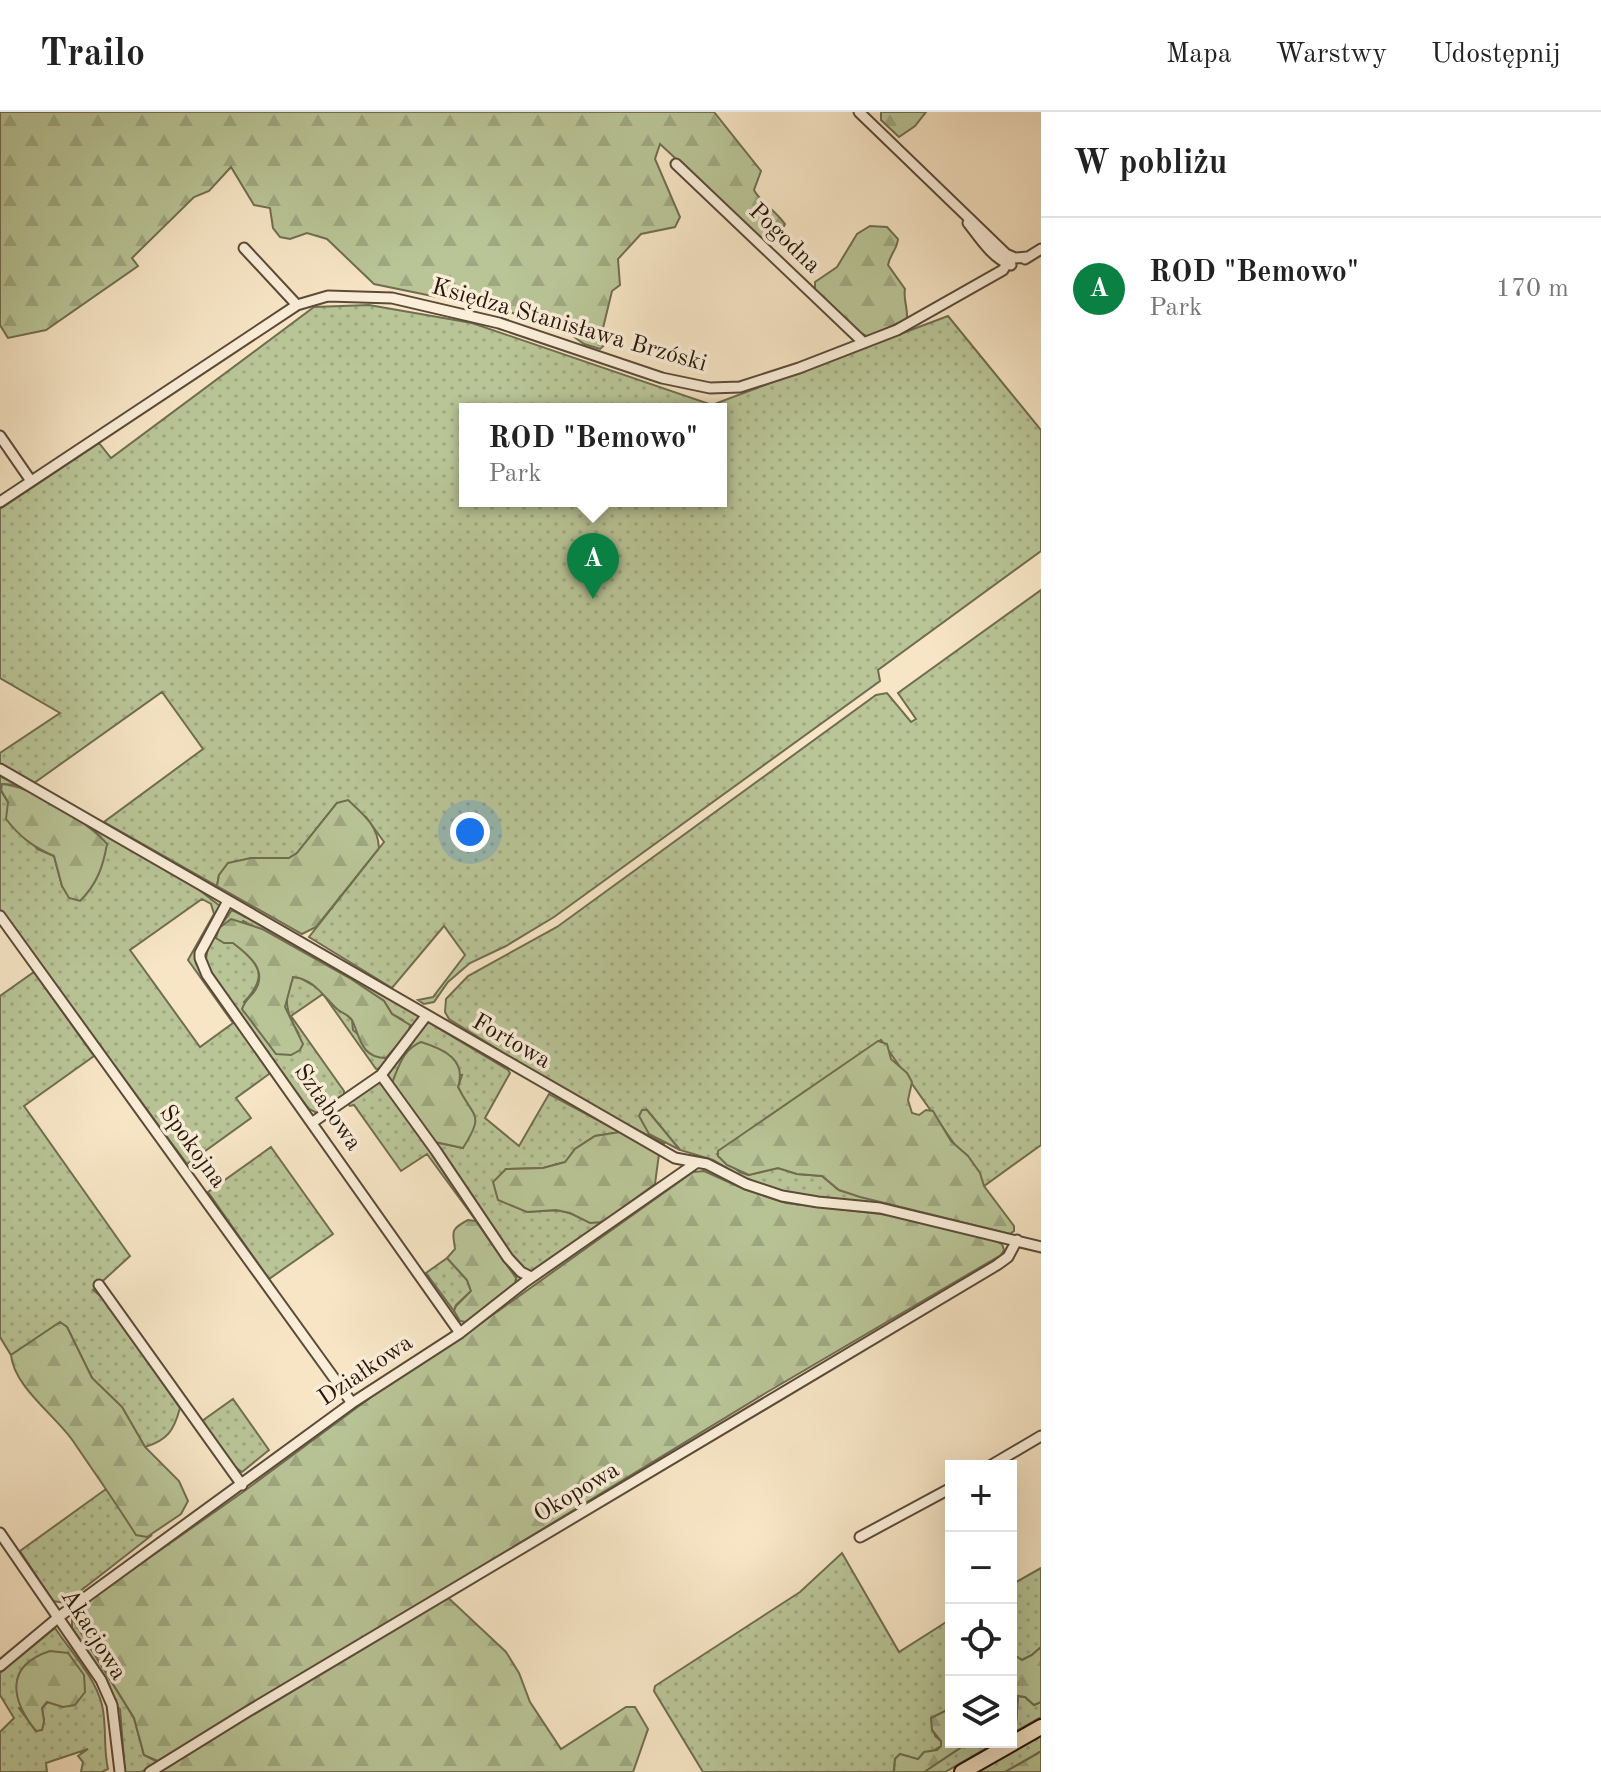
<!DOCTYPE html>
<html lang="pl">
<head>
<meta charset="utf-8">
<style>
  body { margin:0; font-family:"Old Standard TT",serif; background:#f6f6f6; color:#222 }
  .controls { position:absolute; right:24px; bottom:24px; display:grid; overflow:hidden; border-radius:0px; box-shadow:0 8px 32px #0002 }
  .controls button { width:72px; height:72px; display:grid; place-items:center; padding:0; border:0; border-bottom:2px solid #e0e0e0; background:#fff; color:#222; font:40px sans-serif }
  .you { position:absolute; left:470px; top:720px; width:28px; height:28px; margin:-20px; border:6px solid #fff; border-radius:50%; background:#1a73e8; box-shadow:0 0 0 12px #1a73e833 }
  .badge { display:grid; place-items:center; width:52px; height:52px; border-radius:50%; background:#0b8043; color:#fff; font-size:26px; font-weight:700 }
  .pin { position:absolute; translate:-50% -66px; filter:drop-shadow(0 2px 4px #0008) }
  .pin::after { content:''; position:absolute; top:42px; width:28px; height:24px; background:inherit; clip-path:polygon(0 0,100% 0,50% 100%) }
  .popup { position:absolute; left:459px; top:291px; width:268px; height:104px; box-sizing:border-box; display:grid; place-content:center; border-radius:0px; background:#fff; filter:drop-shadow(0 2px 6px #0005); font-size:26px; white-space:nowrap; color:#767676 }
  .popup b { font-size:30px; color:#222 }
  .popup::after { content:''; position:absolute; left:50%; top:100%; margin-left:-16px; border:16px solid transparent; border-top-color:#fff }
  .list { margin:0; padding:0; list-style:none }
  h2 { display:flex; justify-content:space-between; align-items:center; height:104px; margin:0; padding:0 32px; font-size:34px }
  h2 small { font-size:26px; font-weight:400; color:#767676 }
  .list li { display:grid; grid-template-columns:52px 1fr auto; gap:24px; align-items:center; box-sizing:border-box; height:144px; padding:0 32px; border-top:2px solid #e0e0e0 }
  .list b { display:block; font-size:30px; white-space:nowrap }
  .list p { margin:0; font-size:26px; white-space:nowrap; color:#767676 }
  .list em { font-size:26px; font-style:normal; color:#767676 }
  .icon { flex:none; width:44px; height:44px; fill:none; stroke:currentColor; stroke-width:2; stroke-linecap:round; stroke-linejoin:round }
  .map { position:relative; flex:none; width:1041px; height:1660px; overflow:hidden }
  header { display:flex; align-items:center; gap:48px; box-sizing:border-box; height:112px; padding:0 40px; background:#fff; border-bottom:2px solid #e0e0e0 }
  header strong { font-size:38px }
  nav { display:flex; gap:44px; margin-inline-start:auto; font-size:28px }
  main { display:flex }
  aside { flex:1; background:#fff }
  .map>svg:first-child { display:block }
  .grass { fill:url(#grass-dots); stroke:#706e50; stroke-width:2; fill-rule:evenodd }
  .forest { fill:url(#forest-firs); stroke:#706e50; stroke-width:2 }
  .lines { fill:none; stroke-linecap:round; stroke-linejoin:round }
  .minor-casing { stroke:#5c4a38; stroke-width:13 }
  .primary-casing { stroke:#281709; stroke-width:18 }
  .minor { stroke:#faeed9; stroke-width:9 }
  .primary { stroke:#f7e5c5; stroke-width:14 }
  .labels { text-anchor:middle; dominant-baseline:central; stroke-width:7; stroke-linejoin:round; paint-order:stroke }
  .street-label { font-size:24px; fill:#281709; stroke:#faeed9 }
</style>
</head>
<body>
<header>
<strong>Trailo</strong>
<nav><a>Mapa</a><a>Warstwy</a><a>Udostępnij</a></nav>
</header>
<main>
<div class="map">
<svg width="1041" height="1660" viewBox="0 0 1041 1660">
  <defs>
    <pattern id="grass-dots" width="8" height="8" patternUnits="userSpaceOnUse" patternTransform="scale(2)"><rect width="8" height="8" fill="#b9c597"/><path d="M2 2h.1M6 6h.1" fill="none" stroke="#9fa881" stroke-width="1.8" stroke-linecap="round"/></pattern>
    <pattern id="forest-firs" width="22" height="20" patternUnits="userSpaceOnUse" patternTransform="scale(2)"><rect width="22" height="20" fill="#b9c597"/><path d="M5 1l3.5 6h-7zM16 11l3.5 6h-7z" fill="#9fa881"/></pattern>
  </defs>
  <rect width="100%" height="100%" fill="#f7e5c5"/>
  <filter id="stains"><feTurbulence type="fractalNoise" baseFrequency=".0025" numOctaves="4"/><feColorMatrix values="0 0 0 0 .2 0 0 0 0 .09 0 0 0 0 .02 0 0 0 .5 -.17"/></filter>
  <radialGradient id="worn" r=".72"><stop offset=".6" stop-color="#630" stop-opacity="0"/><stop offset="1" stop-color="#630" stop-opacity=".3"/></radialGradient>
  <path class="grass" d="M369 193 472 211 712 293 948 204 1041 318V439L878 558 880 569 554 805 506 834 470 851 448 870 434 890 424 892 418 888 433 885 465 843 444 814 392 876 309 825 384 730 366 705 337 691 297 741 289 746H251L219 763 217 774 104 710 203 637 162 580 34 671 0 651V641L60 601 0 566V397L99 331 111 346 314 195ZM465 297H721V389H465Z
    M1041 478V1033L984 1074 881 928 717 1042 740 1060 748 1063 778 1056 797 1062 822 1064 839 1078 904 1096 782 1081 749 1069 713 1048 680 1038 647 998 649 1022 665 1032 586 992 449 907 445 900 446 887 468 864 557 815 876 583 887 581 911 610 916 607 898 581Z
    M0 664 17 673 3 672 1 679 37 737 54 744 62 774 107 732 91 715 198 777 220 794C212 810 194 834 197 852 201 869 256 938 270 956L269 962 236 986 251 1006 187 1052 0 798ZM202 787 211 792 214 802 188 848 233 911 200 935 130 838Z
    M232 798 282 824 419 904 420 908 382 956 376 957 323 882 291 904 344 979V984L319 1002 309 997 241 907 205 852 209 830ZM243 809 351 867 384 889 392 902 403 908 409 920 386 946 353 918 352 908 323 879 300 866 293 865C282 886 287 904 299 922L244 890C270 863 259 851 232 830Z
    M34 860 94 944 24 994 130 1144 93 1178 103 1186 180 1296C174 1318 168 1328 145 1335L122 1295 92 1266 67 1215 60 1211 11 1243 0 1225V884Z
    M428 910 508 958 510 961 485 1006 519 1034 549 982 620 1020 595 1024 575 1037 566 1050 543 1056 506 1057 527 1100C540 1099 553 1097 566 1100 582 1104 584 1112 603 1110L515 1172 516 1166 510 1155 427 1042 401 1059 354 993 350 994 348 992ZM462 963 458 975 462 983 463 1036 435 1030 393 971Z
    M271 1035 333 1122 269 1167 208 1080Z
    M447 1146 467 1168 471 1179 456 1193 454 1199 426 1161Z
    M233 1287 269 1338 242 1360 235 1355 202 1309Z
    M106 1377 147 1425 152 1423 65 1491 53 1489 20 1439Z
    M842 1441 899 1540 951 1507V1596L931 1606 935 1624 941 1629V1634L918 1648 900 1642 895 1647 894 1660H703L654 1579 655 1574 800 1480Z
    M1041 1456V1535L1032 1543 1022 1548 1011 1541V1473Z
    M72 1500V1506L134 1606 144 1643 158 1650 141 1660H125L120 1597 116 1594 108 1570 72 1516Z
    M55 1516C71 1540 95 1565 102 1593 107 1614 103 1635 108 1657L102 1660H81L83 1650 78 1644 88 1637 46 1651 47 1660H0V1620L14 1606 0 1583V1561ZM85 1580 63 1595 48 1590 42 1596 44 1609 42 1617 36 1619 19 1596Z
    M1018 1584 1025 1585 1034 1593 1041 1590V1605L1011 1622V1616L1016 1613Z
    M1041 1624V1639L1005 1660H978Z
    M969 1630H997L945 1660H924Z"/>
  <path class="forest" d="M0 0H714L761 59 754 78C759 89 776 99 785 112L779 124 768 132 660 32 655 47 680 105 675 115 641 122 618 147 620 173 612 179 603 216 607 231 600 237 584 232 570 222 510 200 374 172 327 127 307 121 290 127 280 125 273 116 270 96 254 93 231 55 209 79 194 85 132 146 138 154 46 218 8 226 0 213Z
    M881 0H926L915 14 899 25 881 8Z
    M870 114 887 115 898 127C897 138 890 142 888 153L905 177C903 187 908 196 907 207L868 225 855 218 815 179V170L837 155 857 122Z
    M2 672C31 674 87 710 107 732 103 755 97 772 80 789L69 786 62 774 54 744C33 735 20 725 6 707L8 690 1 678Z
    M348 688C364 703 378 714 379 736L316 815 302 822 217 774 219 763 228 751 251 746H289L297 741 337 691Z
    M231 807 262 817 351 867 384 889 392 902 410 913 409 920 386 946C361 946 360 925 352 908 348 902 341 901 337 897 323 884 314 867 293 865L285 895 303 932 300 938 291 943 276 942 242 897C245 888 249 886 254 880 269 859 249 843 233 831H224L216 826 219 816Z
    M878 929 887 932 891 947 907 961 912 970 908 988 912 1001 919 1003 926 998 933 999 951 1029 968 1044 980 1061 984 1074 1014 1114V1119L1010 1122 860 1085 839 1078 822 1064 797 1062 778 1056 749 1063 727 1053 718 1044V1039Z
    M421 930C444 937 467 948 458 975 474 1007 485 1001 463 1036L435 1030 392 971C399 954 403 937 421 930Z
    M642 998H647L680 1038 649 1022 639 1004Z
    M620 1020 659 1042 655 1072 603 1110 590 1111 570 1101 556 1098 527 1100 498 1088 493 1070 506 1057 543 1056 565 1050 575 1037 595 1024Z
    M704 1059 744 1077 786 1091 898 1104 990 1126 1002 1132 1004 1138 1001 1143 764 1282 441 1479 506 1540 519 1561 530 1590 561 1637 626 1595H635L648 1617 633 1660H160L164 1657 158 1649 144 1643 134 1606 72 1506V1500L243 1380 405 1260 463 1224 693 1060Z
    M468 1108 476 1109 516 1166 515 1172 466 1210 460 1209 454 1199 456 1194 471 1179 467 1168 447 1146 455 1137C453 1120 449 1118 468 1108Z
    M60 1210 67 1215 92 1266 122 1295 145 1335 179 1369 188 1389 181 1402 147 1425 136 1423C116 1391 94 1360 73 1329 55 1303 14 1275 11 1243Z
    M1041 1535V1590L1034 1593 1025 1585 1018 1584 1016 1613 1011 1616V1541L1022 1548 1032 1543Z
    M50 1539 68 1541 84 1563 85 1580 75 1593 63 1595 47 1590 42 1596 44 1609 42 1618 36 1619C11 1588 4 1554 50 1539Z
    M951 1596V1630H969L924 1660H894L895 1647 900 1642 918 1647 924 1640 937 1638 941 1634V1629L932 1618 931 1606Z
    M1041 1639V1660H1005L1037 1642Z"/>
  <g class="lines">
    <defs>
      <path id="minor" d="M859 0 1006 142 1015 146 1027 145
        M676 52 864 231
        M968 111C980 126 992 146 1011 153
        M244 136 297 193
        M1025 147 1041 137
        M0 324 31 369
        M0 390 297 193 328 184 392 186 499 211 662 266 710 276 740 275 799 256 897 218 1003 158 1011 145
        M0 657 675 1046 707 1052 746 1072 782 1084 818 1090 880 1096 1041 1135
        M228 789 200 841V846L207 863 460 1221
        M0 804 352 1291
        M381 963 436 1039 508 1146 521 1160 531 1165
        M313 1010 381 963 426 904
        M99 1173 242 1373
        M990 1354 1041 1324
        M0 1421 101 1568 112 1593 120 1660
        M860 1425 951 1376
        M0 1554 60 1504 352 1291 460 1221 525 1170 696 1051
        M150 1660 247 1600 997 1153 1008 1145 1017 1128"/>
      <path id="primary" d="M962 1660 1041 1615"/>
    </defs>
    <use href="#minor" class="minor-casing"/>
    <use href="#primary" class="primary-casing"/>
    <use href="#minor" class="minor"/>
    <use href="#primary" class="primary"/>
  </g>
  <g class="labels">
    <g class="street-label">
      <text transform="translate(784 127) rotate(44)">Pogodna</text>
      <text transform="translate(569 214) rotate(16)">Księdza Stanisława Brzóski</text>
      <text transform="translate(511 930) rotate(30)">Fortowa</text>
      <text transform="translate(327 996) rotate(55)">Sztabowa</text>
      <text transform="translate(192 1035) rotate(54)">Spokojna</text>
      <text transform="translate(366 1259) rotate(-34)">Działkowa</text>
      <text transform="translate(577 1381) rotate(-31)">Okopowa</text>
      <text transform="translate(93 1523) rotate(58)">Akacjowa</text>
    </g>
  </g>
  <rect width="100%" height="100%" filter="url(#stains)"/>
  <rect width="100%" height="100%" fill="url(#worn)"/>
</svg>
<div class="controls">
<button>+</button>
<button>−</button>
<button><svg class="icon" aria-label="locate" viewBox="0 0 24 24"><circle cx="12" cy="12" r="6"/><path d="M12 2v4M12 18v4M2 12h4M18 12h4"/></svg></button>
<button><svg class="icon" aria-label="layers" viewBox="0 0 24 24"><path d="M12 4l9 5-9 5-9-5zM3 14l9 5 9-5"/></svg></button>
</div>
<div class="you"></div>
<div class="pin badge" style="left:593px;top:487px">A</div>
<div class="popup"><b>ROD &quot;Bemowo&quot;</b>Park</div>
</div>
<aside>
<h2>W pobliżu<small></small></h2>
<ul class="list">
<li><span class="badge">A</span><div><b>ROD &quot;Bemowo&quot;</b><p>Park</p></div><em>170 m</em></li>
</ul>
</aside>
</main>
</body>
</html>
